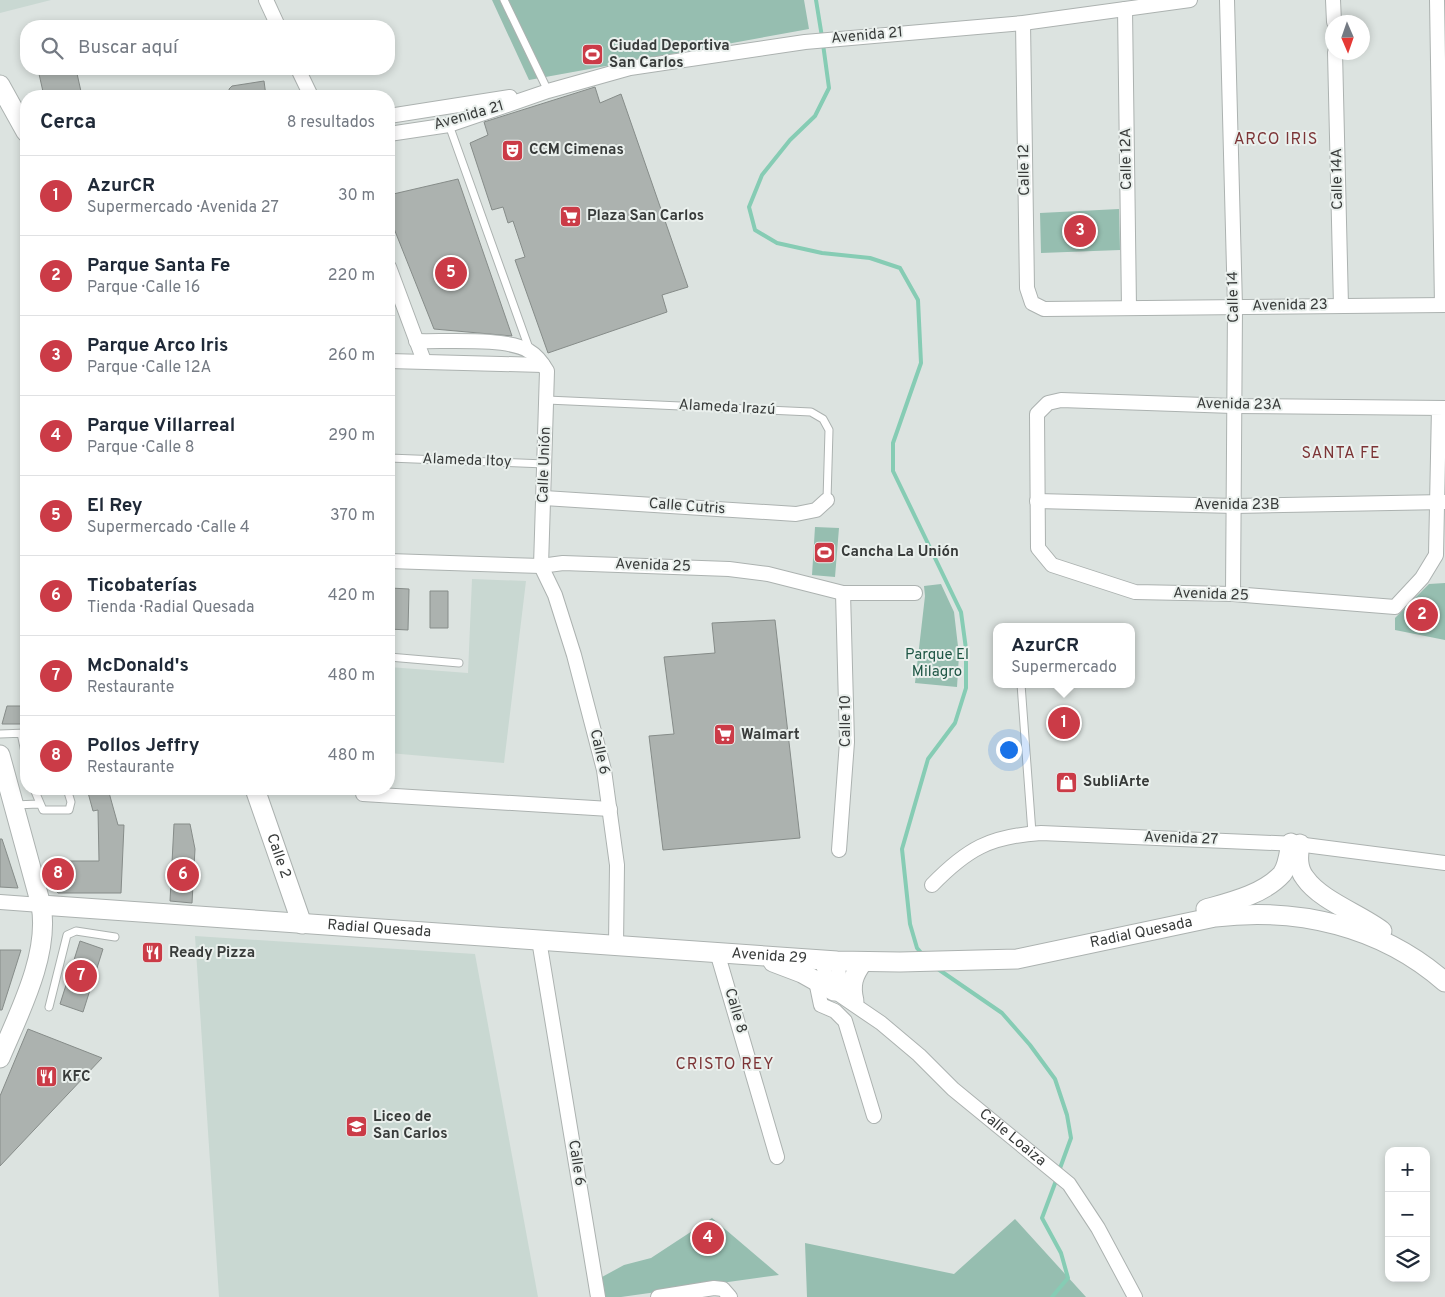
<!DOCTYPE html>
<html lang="es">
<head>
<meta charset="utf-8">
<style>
  body { margin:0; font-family:Overpass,sans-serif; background:#f6f6f7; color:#1f2937 }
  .controls { position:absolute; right:15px; bottom:15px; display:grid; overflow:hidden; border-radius:10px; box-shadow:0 2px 8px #0003 }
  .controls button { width:45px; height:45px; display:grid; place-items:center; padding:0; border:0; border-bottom:1px solid #e0e1e3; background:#fff; color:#1f2937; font:25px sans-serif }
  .compass { position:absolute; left:1325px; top:15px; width:45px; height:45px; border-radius:50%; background:#fff; box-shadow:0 2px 8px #0003; rotate:178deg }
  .you { position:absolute; left:1008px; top:749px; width:18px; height:18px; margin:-12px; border:4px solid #fff; border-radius:50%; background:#1a73e8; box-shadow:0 0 0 8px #1a73e833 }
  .badge { display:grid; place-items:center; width:32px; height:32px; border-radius:50%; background:#cb3b47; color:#fff; font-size:16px; font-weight:700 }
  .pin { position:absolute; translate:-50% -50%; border:2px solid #fff; box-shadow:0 1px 5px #0006 }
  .popup { position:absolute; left:993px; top:623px; width:142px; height:65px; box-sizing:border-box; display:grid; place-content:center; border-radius:10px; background:#fff; filter:drop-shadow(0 1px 4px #0005); font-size:16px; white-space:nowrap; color:#747a83 }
  .popup b { font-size:19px; color:#1f2937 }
  .popup::after { content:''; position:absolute; left:50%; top:100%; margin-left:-10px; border:10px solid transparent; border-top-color:#fff }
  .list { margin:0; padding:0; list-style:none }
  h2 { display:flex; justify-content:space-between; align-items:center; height:65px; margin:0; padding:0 20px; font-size:21px }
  h2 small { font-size:16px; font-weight:400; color:#747a83 }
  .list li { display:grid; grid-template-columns:32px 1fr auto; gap:15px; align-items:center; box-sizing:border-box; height:80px; padding:0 20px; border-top:1px solid #e0e1e3 }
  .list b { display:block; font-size:19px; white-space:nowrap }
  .list p { margin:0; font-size:16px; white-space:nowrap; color:#747a83 }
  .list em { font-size:16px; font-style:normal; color:#747a83 }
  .icon { flex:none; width:28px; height:28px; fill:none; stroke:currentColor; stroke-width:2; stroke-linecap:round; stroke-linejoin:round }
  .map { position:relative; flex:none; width:1445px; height:1297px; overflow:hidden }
  .search { position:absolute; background:#fff; box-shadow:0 2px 8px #0003; left:20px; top:20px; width:375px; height:55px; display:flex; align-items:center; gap:12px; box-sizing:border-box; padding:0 18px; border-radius:20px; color:#747a83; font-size:19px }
  .panel { position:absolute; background:#fff; box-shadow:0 2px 8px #0003; left:20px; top:90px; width:375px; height:705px; border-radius:20px }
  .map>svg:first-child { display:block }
  .built { fill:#c9d8d2 }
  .green { fill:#96beb0 }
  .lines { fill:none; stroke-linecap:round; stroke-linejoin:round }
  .stream { stroke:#86ccb4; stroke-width:4 }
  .building { fill:#acb2af; stroke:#868c89 }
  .lane-casing { stroke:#acb2b0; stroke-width:9 }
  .street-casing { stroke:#acb2b0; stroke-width:16 }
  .secondary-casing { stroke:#acb2b0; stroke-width:21 }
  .lane { stroke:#fff; stroke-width:7 }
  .street { stroke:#fff; stroke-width:14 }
  .secondary { stroke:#fff; stroke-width:19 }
  .labels { text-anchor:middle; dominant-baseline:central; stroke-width:4; stroke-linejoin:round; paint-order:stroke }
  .street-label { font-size:15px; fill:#383b3a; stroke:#eaf0ed }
  .poi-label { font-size:15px; font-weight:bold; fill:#383b3a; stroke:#eaf0ed; text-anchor:start }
  .park-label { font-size:15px; fill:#1d5544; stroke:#eaf0ed }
  .neighbourhood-label { font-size:16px; letter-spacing:1px; fill:#7c3436; stroke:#eaf0ed }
</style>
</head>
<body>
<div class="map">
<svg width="1445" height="1297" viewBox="0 0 1445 1297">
  <rect width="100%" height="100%" fill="#dce3e0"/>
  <path class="built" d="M0 0H51L0 13Z
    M472 579 526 581 504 763 389 753V667L468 673Z
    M195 936 475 954 538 1297H219Z"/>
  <path class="green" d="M492 0H804L809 29 529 80Z
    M1119 209 1120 250 1041 253 1040 213Z
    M815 527 839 528 835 577 812 575Z
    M1445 583V640L1395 630V618L1429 584Z
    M941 584 954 612 959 655 957 687 915 683 925 596 924 586Z
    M712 1218 779 1275 621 1297H605L602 1277 624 1265 651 1258Z
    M1015 1219 1086 1297H807L805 1243 954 1274Z"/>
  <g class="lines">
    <path class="stream" d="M816 0 822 37
      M823 44 829 88 815 116 790 140 762 175 749 207 755 230 777 243 822 253 870 258 900 268 918 300 921 363 893 443V471L961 612 966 649V688L955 723 928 759 902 849 910 924 917 948 923 955
      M935 967 1002 1013 1030 1045 1055 1079 1067 1115 1071 1138 1059 1171
      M1052 1297 1068 1278 1061 1253 1042 1218 1057 1178"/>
  </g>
  <path class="building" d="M60 69H76L82 96H44L39 74Z
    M264 81 266 96H230L229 89 232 86Z
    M595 87 600 103 621 94 688 287 662 295 667 312 548 353 515 260 525 257 513 221 508 223 503 207 492 210 470 143 488 135 484 122Z
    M458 179 512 336 434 329 389 216V195Z
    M390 588 409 589 408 630 389 629Z
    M430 591H448V628H430Z
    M775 620 800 838 663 850 649 736 674 734 664 657 715 653 712 623Z
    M7 706H26V724H2Z
    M87 789H108L118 825H124L121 893H58L49 884 46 864 51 861H99L98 810 93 811Z
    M174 824H190L195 849 192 903 170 901Z
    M0 839H2L18 888 0 887Z
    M80 941 103 949 83 1012 60 1004Z
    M0 950H21L2 1010H0Z
    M28 1029 102 1058 0 1166V1096Z"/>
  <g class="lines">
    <defs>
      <path id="lane" d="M504 0 548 91
        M449 125 530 351
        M547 400 811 412 823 419 829 430 827 500
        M389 458 545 464
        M389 657 459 663
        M1021 684 1032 833
        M21 733 26 757
        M0 734 26 733
        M34 789 43 810H69L71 802 67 789
        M14 805 39 804
        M49 1007 67 935 76 931 115 937"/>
      <g id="street">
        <path d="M266 0 278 26"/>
        <path d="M1227 0 1235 307 1233 594"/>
        <path d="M1333 0 1334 22"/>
        <path d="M1437 0 1442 305"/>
        <path d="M1125 9 1129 308"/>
        <path d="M1023 23 1027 288 1032 303 1044 309 1445 305"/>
        <path d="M1335 52 1341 306"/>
        <path d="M298 69 311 96"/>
        <path d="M389 116 510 97"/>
        <path d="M389 134 449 125 548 91 630 68 805 42 1023 23 1190 0"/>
        <path d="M389 267 424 361"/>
        <path d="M416 341C444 342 507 337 529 351 536 355 543 364 547 371L541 566 555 595 574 655 604 770 617 865 616 945"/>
        <path d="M389 361 543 365"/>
        <path d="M1439 408 1436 555 1422 578 1395 607 1233 594 1135 592 1052 565 1038 548 1037 414 1048 403 1061 400 1233 406 1445 408"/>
        <path d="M544 498 796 514 816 510 827 500"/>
        <path d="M1037 501 1235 506 1445 502"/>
        <path d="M389 561 541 566 563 563 729 569 768 574 843 593H915"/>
        <path d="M363 794 610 809"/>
        <path d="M839 850 847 742 843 593"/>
        <path d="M932 885C967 849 990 836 1041 833L1297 844 1445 863"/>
        <path d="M0 902 41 905"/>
        <path d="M539 940 598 1297"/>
        <path d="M717 952 777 1157"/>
        <path id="s1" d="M822 960 826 977 834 991 881 1023 919 1055 953 1089 1069 1184 1098 1228 1135 1297"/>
        <path d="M837 961 840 982 853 1000"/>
        <path d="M816 981 821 1005 835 1011 845 1021 874 1116"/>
        <path d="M658 1297 714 1288 723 1289 730 1297"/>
      </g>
      <g id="secondary">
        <path d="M0 85 26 132"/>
        <path d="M0 755 41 905C50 954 19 1013 0 1058"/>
        <path id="s2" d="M255 789 302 924"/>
        <path d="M1300 844C1298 856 1297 868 1305 878 1321 901 1360 914 1382 931"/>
        <path id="s3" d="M41 905 837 961 900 962 1017 959 1215 917C1298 907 1381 926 1445 982"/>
        <path d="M1206 909C1231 902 1264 894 1282 874 1288 866 1289 853 1291 843"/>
        <path d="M773 962 802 973 834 991"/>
        <path d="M854 1001C850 985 853 975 863 962"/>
      </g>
    </defs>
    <use href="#lane" class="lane-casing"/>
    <use href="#street" class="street-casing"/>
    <use href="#secondary" class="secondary-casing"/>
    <use href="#lane" class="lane"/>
    <use href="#street" class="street"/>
    <use href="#secondary" class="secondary"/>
  </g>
  <defs>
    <symbol id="stadium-square" viewBox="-11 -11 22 22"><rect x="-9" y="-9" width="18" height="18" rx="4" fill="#cb3b47" stroke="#eaf0ed"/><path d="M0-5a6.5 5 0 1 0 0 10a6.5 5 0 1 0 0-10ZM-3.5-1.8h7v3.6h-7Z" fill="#fff"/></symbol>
    <symbol id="theatre-square" viewBox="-11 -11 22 22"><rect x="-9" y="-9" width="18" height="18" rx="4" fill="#cb3b47" stroke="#eaf0ed"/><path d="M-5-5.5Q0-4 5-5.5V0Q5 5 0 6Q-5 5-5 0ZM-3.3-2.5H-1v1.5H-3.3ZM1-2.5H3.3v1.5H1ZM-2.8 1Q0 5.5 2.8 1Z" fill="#fff"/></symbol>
    <symbol id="supermarket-square" viewBox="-11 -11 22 22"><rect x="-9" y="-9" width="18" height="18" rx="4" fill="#cb3b47" stroke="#eaf0ed"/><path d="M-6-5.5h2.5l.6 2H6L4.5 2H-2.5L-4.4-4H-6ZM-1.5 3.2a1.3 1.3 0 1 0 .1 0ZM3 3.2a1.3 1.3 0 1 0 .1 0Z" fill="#fff"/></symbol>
    <symbol id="shop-square" viewBox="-11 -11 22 22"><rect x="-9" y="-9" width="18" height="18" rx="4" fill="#cb3b47" stroke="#eaf0ed"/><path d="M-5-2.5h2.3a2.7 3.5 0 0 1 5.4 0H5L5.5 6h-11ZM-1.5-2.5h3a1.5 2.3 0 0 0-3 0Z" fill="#fff"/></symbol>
    <symbol id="restaurant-square" viewBox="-11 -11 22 22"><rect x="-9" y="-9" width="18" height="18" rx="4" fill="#cb3b47" stroke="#eaf0ed"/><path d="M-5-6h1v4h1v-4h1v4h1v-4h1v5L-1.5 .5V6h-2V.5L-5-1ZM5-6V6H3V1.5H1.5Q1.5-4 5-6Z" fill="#fff"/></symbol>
    <symbol id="school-square" viewBox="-11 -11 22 22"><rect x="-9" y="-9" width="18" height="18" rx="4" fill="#cb3b47" stroke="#eaf0ed"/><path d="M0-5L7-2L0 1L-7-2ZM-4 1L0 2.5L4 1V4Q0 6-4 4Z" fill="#fff"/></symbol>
  </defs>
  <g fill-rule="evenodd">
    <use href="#stadium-square" x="580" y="42" width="25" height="25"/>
    <use href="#theatre-square" x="500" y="138" width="25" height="25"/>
    <use href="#supermarket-square" x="558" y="204" width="25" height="25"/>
    <use href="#stadium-square" x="812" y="540" width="25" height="25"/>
    <use href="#supermarket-square" x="712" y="722" width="25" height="25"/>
    <use href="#shop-square" x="1054" y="770" width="25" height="25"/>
    <use href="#restaurant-square" x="140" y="940" width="25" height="25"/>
    <use href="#restaurant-square" x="34" y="1064" width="25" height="25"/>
    <use href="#school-square" x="344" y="1114" width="25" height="25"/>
  </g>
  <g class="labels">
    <g class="street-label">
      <text transform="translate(867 36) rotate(-5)">Avenida 21</text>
      <text transform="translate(469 116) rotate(-16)">Avenida 21</text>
      <text transform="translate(1127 159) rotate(-91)">Calle 12A</text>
      <text transform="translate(1025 170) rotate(-91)">Calle 12</text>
      <text transform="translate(1338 179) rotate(-91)">Calle 14A</text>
      <text transform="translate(1234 297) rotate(-91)">Calle 14</text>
      <text transform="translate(1290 306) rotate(-1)">Avenida 23</text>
      <text transform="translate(1239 405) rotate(1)">Avenida 23A</text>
      <text transform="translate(727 408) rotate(3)">Alameda Irazú</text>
      <text transform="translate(467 461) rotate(2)">Alameda Itoy</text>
      <text transform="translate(545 465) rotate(-88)">Calle Unión</text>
      <text x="1237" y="505">Avenida 23B</text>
      <text transform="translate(687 507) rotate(4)">Calle Cutris</text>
      <text transform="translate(653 566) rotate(2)">Avenida 25</text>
      <text transform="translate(1211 595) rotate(2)">Avenida 25</text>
      <text transform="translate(846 721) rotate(-90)">Calle 10</text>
      <text transform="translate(599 752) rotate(77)">Calle 6</text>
      <text transform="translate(1181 839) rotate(2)">Avenida 27</text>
      <text stroke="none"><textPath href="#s2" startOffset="71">Calle 2</textPath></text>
      <text stroke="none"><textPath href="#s3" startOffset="339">Radial Quesada</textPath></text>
      <text stroke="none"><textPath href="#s3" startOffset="1105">Radial Quesada</textPath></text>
      <text stroke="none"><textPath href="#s3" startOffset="730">Avenida 29</textPath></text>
      <text transform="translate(735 1011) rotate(74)">Calle 8</text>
      <text stroke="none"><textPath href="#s1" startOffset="265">Calle Loaiza</textPath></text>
      <text transform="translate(576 1163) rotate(81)">Calle 6</text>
    </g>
    <g class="poi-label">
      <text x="609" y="46">Ciudad Deportiva<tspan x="609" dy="17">San Carlos</tspan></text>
      <text x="529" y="150">CCM Cimenas</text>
      <text x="587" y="216">Plaza San Carlos</text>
      <text x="841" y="552">Cancha La Unión</text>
      <text x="741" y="735">Walmart</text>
      <text x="1083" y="782">SubliArte</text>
      <text x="169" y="953">Ready Pizza</text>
      <text x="62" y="1077">KFC</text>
      <text x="373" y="1117">Liceo de<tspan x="373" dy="17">San Carlos</tspan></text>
    </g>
    <g class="park-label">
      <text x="937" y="655">Parque El<tspan x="937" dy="17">Milagro</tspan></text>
    </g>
    <g class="neighbourhood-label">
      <text x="1276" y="140">ARCO IRIS</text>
      <text x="1341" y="454">SANTA FE</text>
      <text x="725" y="1065">CRISTO REY</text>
    </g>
  </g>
</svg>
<div class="controls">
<button>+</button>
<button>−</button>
<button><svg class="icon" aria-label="layers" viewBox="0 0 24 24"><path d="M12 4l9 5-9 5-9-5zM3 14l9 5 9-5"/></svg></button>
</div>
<svg class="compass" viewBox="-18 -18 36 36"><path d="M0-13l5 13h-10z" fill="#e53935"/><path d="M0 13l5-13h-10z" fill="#747a83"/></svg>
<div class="you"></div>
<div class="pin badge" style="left:1064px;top:723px">1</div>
<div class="popup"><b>AzurCR</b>Supermercado</div>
<div class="pin badge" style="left:1422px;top:615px">2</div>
<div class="pin badge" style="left:1080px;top:231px">3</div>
<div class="pin badge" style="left:708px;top:1238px">4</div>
<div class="pin badge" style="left:451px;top:273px">5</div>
<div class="pin badge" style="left:183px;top:875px">6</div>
<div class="pin badge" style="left:81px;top:976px">7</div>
<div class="pin badge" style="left:58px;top:874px">8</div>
<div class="search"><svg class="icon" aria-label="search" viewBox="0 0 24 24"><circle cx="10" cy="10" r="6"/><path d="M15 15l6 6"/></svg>Buscar aquí</div>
<section class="panel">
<h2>Cerca<small>8 resultados</small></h2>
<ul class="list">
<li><span class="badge">1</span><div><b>AzurCR</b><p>Supermercado · Avenida 27</p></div><em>30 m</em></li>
<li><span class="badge">2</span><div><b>Parque Santa Fe</b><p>Parque · Calle 16</p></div><em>220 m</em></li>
<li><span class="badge">3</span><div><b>Parque Arco Iris</b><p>Parque · Calle 12A</p></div><em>260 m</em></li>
<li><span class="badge">4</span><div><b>Parque Villarreal</b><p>Parque · Calle 8</p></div><em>290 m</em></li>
<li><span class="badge">5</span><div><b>El Rey</b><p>Supermercado · Calle 4</p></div><em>370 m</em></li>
<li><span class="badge">6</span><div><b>Ticobaterías</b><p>Tienda · Radial Quesada</p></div><em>420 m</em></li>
<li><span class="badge">7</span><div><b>McDonald's</b><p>Restaurante</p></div><em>480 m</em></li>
<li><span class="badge">8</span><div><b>Pollos Jeffry</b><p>Restaurante</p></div><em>480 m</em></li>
</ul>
</section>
</div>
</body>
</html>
